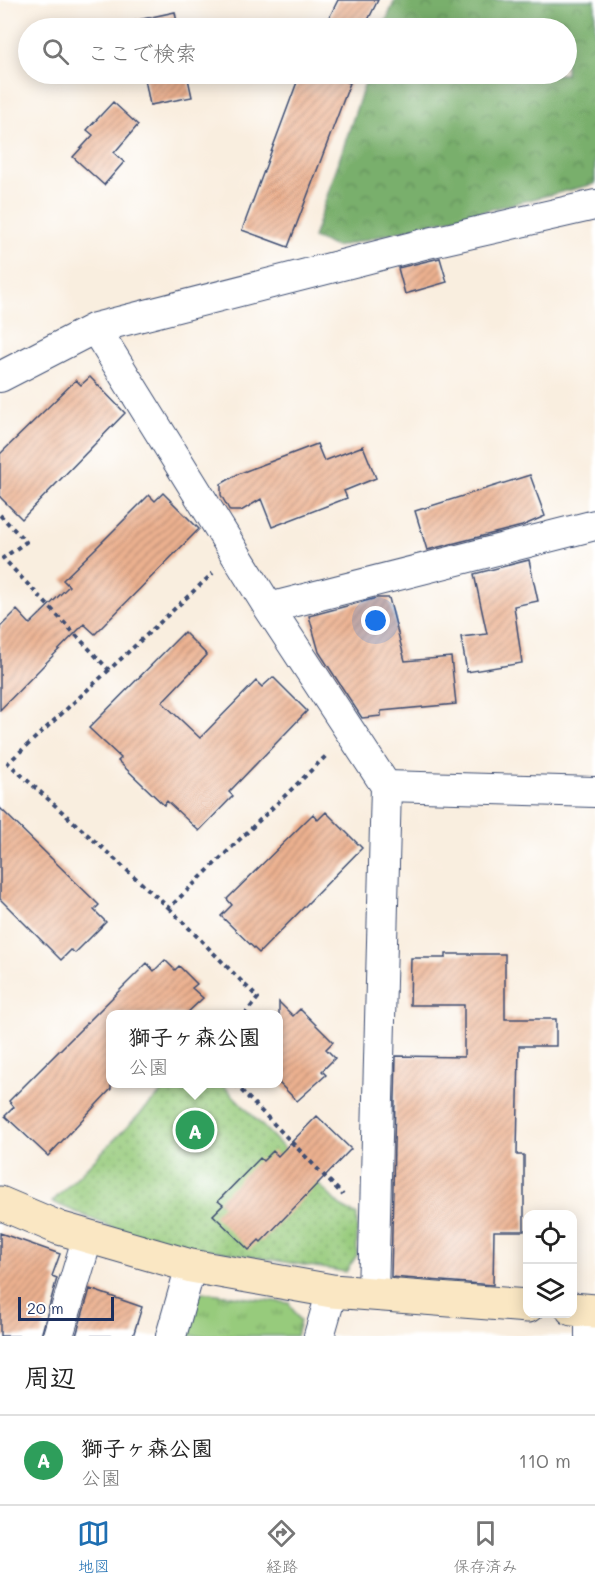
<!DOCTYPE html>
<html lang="ja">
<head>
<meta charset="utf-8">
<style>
  body { margin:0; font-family:Mali,"Klee One",sans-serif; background:#f6f6f6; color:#222 }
  .controls { position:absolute; right:18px; bottom:18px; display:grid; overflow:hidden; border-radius:12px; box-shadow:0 3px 15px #0003 }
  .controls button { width:54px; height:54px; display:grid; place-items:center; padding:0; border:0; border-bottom:2px solid #e0e0e0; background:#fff; color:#222; font:30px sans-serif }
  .scale { position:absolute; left:18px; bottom:15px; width:96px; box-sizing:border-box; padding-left:6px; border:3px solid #1b2f5e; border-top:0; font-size:16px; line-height:21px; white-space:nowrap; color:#1b2f5e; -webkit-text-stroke:4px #fff; paint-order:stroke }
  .you { position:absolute; left:376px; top:621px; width:21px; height:21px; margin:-15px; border:4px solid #fff; border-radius:50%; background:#1a73e8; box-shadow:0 0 0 9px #1a73e833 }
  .badge { display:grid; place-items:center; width:39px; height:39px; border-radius:50%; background:#1f6fb2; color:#fff; font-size:20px; font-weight:700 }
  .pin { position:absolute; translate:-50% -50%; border:3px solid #fff; box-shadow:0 2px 6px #0006 }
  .popup { position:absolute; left:106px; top:1010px; width:177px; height:78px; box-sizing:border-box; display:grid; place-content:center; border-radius:12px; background:#fff; filter:drop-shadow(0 2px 4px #0005); font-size:20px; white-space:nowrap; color:#767676 }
  .popup b { font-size:22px; color:#222 }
  .popup::after { content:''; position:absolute; left:50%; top:100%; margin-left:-12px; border:12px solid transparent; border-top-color:#fff }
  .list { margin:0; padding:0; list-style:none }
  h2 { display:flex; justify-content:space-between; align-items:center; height:78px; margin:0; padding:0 24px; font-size:26px }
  h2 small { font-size:20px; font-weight:400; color:#767676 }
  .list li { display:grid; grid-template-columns:39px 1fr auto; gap:18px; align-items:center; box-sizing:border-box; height:90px; padding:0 24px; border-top:2px solid #e0e0e0 }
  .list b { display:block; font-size:22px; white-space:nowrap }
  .list p { margin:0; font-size:20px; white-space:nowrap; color:#767676 }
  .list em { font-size:20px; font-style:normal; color:#767676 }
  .icon { flex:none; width:33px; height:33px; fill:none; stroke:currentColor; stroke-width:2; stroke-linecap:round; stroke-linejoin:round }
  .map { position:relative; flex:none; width:595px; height:1336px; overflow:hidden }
  .search { position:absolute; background:#fff; box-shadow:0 3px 15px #0003; left:18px; right:18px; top:18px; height:66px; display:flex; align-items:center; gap:15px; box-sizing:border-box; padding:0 21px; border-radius:33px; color:#767676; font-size:22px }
  .sheet { height:168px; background:#fff }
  nav { display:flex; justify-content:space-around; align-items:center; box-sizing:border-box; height:84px; border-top:2px solid #e0e0e0; background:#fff; font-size:16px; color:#767676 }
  nav a { display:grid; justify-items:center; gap:3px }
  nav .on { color:#1f6fb2 }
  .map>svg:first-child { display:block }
  .grass { fill:url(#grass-tufts); stroke:#597d6d; stroke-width:1.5 }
  .forest { fill:url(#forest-crowns); stroke:#4a6f65; stroke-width:1.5 }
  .park { fill:url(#park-dots); stroke:#597d6d; stroke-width:1.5 }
  .building { fill:url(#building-hatch) }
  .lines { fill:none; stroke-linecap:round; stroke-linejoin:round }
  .street-casing { stroke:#3c4c71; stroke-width:32 }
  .secondary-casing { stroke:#3c4c71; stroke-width:35 }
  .path { stroke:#3c4c71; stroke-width:4; stroke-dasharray:4.5 4.5; stroke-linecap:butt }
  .street { stroke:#fff; stroke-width:30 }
  .secondary { stroke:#fae7c3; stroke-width:33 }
</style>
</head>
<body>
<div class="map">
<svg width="595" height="1336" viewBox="0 0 595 1336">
  <defs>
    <pattern id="grass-tufts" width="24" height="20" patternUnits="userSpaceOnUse" patternTransform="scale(1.5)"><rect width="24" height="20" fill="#97cb7c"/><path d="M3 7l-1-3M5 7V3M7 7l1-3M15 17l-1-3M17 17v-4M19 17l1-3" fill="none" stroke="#7aa569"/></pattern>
    <pattern id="forest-crowns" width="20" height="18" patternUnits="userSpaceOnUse" patternTransform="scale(1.5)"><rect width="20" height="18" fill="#79af6c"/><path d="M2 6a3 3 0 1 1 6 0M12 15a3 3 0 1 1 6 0" fill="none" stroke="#628f5c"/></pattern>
    <pattern id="park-dots" width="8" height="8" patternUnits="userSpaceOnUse" patternTransform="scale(1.5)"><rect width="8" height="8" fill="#97cb7c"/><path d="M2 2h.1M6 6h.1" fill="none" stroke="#7aa569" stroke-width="1.8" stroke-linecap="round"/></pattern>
    <pattern id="building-hatch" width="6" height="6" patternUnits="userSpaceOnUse" patternTransform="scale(1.5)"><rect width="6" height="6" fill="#ecb18f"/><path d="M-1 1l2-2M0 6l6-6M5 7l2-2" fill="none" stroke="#be9078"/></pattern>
  </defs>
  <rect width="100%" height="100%" fill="#fff"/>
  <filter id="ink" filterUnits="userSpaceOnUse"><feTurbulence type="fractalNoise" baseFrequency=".0167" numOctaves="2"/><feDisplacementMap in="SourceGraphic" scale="12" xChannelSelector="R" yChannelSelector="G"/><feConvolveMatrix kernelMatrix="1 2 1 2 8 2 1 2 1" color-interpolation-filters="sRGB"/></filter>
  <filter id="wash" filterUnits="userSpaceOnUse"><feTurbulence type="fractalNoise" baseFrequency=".008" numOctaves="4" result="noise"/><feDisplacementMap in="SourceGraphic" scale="24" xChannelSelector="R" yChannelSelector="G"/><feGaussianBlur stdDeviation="1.35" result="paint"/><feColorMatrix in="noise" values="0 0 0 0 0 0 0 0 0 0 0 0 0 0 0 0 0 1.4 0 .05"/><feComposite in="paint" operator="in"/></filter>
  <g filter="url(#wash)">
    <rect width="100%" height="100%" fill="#f9eedf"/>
    <path class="grass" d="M193 1291 289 1303 300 1321 296 1336H180Z"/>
    <path class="forest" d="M395 0H595V184L336 247 313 238 368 74H566V28H383Z"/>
    <path class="park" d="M170 1084H222L340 1206 357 1215V1255L346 1272 137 1238 52 1202Z"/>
    <g id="blocks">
      <path class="building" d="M338 0H378L364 28H324Z
        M175 12 178 28H134L133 21Z
        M144 74H187L192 97 150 105Z
        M300 74H326L350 83 288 247 242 230Z
        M113 102 138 125 114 153 124 162 104 185 73 157 93 135 87 130Z
        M440 258 447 282 405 294 398 268Z
        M90 377 125 413 22 519 0 497V454L76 380 81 385Z
        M317 444 324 461 363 446 376 478 344 491 347 498 272 527 261 499 241 511H230L221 495V484L238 474Z
        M530 475 545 516 522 526 427 550 415 511Z
        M163 493 199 529 95 634 84 624 0 710V627L17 610 30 624 69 586 63 580 96 548 149 495 155 501Z
        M529 560 538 601 514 606 522 663 467 672 461 637 487 634 474 574Z
        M377 598H389L405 661 451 657 456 704 381 711V716L362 718 319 652 309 616Z
        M184 632 207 655 162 702 200 738 256 681 262 687 273 677 307 711 229 792 233 796 199 831 167 801 164 805 118 761 121 758 89 728Z
        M0 808 99 905 94 910 106 922 75 953 71 950 61 960 0 899Z
        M326 812 362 848 259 953 221 916 232 905 227 899 313 814 318 820Z
        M446 954H505V1019H556V1046H519L517 1155H524V1231H494L493 1285 391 1277 396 1056 464 1057V1005H410L411 958H446Z
        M165 960 175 970 179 966 197 984 192 988 203 998 186 1014H111V1089L48 1156 5 1116 14 1107 9 1101 147 963 154 971Z
        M279 1002 293 1016 300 1009 333 1042 326 1049 335 1058 322 1071 326 1075 297 1101 279 1083Z
        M317 1116 351 1149 261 1242 259 1240 249 1250 213 1215 223 1205 218 1201 260 1158 263 1161 273 1151 278 1156Z
        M0 1233 60 1254 52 1276 57 1278 41 1336H0Z
        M90 1289 142 1307 133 1336H76Z"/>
    </g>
  </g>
  <g filter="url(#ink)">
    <use href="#blocks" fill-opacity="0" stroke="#3c4c71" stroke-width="1.5"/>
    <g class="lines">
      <defs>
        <path id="street" d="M95 328 269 608 386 786 373 1294
          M0 377 95 328 424 244 595 205
          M269 608 595 525
          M386 786 595 792
          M590 1311V1336
          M58 1336 88 1236
          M171 1336 191 1266
          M319 1336 332 1291"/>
        <path id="secondary" d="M0 1203 59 1228 191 1266 332 1291 528 1306
          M572 1309 595 1311"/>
      </defs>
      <use href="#street" class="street-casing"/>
      <use href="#secondary" class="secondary-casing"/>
      <path class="path" d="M0 515 26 542 3 558 109 670 213 573
        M109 670 8 763 169 908 328 754
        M169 908 258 998 245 1014
        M235 1084 343 1195"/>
      <use href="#street" class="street"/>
      <use href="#secondary" class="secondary"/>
    </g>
  </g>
</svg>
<div class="controls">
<button><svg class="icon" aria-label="locate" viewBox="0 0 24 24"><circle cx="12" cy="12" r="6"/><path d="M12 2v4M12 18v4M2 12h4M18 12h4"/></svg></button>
<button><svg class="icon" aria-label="layers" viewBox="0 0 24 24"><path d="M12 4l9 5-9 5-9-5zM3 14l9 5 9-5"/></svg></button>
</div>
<div class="scale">20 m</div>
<div class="you"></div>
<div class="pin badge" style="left:195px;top:1130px;background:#2e9e5b">A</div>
<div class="popup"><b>獅子ヶ森公園</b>公園</div>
<div class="search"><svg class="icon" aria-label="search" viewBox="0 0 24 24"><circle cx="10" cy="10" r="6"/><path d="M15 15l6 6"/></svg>ここで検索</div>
</div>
<section class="sheet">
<h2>周辺<small></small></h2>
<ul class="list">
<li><span class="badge" style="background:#2e9e5b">A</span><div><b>獅子ヶ森公園</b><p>公園</p></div><em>110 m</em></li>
</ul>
</section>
<nav>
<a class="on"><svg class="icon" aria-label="map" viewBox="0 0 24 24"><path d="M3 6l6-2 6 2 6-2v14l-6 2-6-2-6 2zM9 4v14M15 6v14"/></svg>地図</a>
<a><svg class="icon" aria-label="directions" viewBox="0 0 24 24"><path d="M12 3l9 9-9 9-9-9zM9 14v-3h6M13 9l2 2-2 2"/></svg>経路</a>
<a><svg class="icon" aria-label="saved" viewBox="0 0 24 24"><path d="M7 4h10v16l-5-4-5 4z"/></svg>保存済み</a>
</nav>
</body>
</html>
